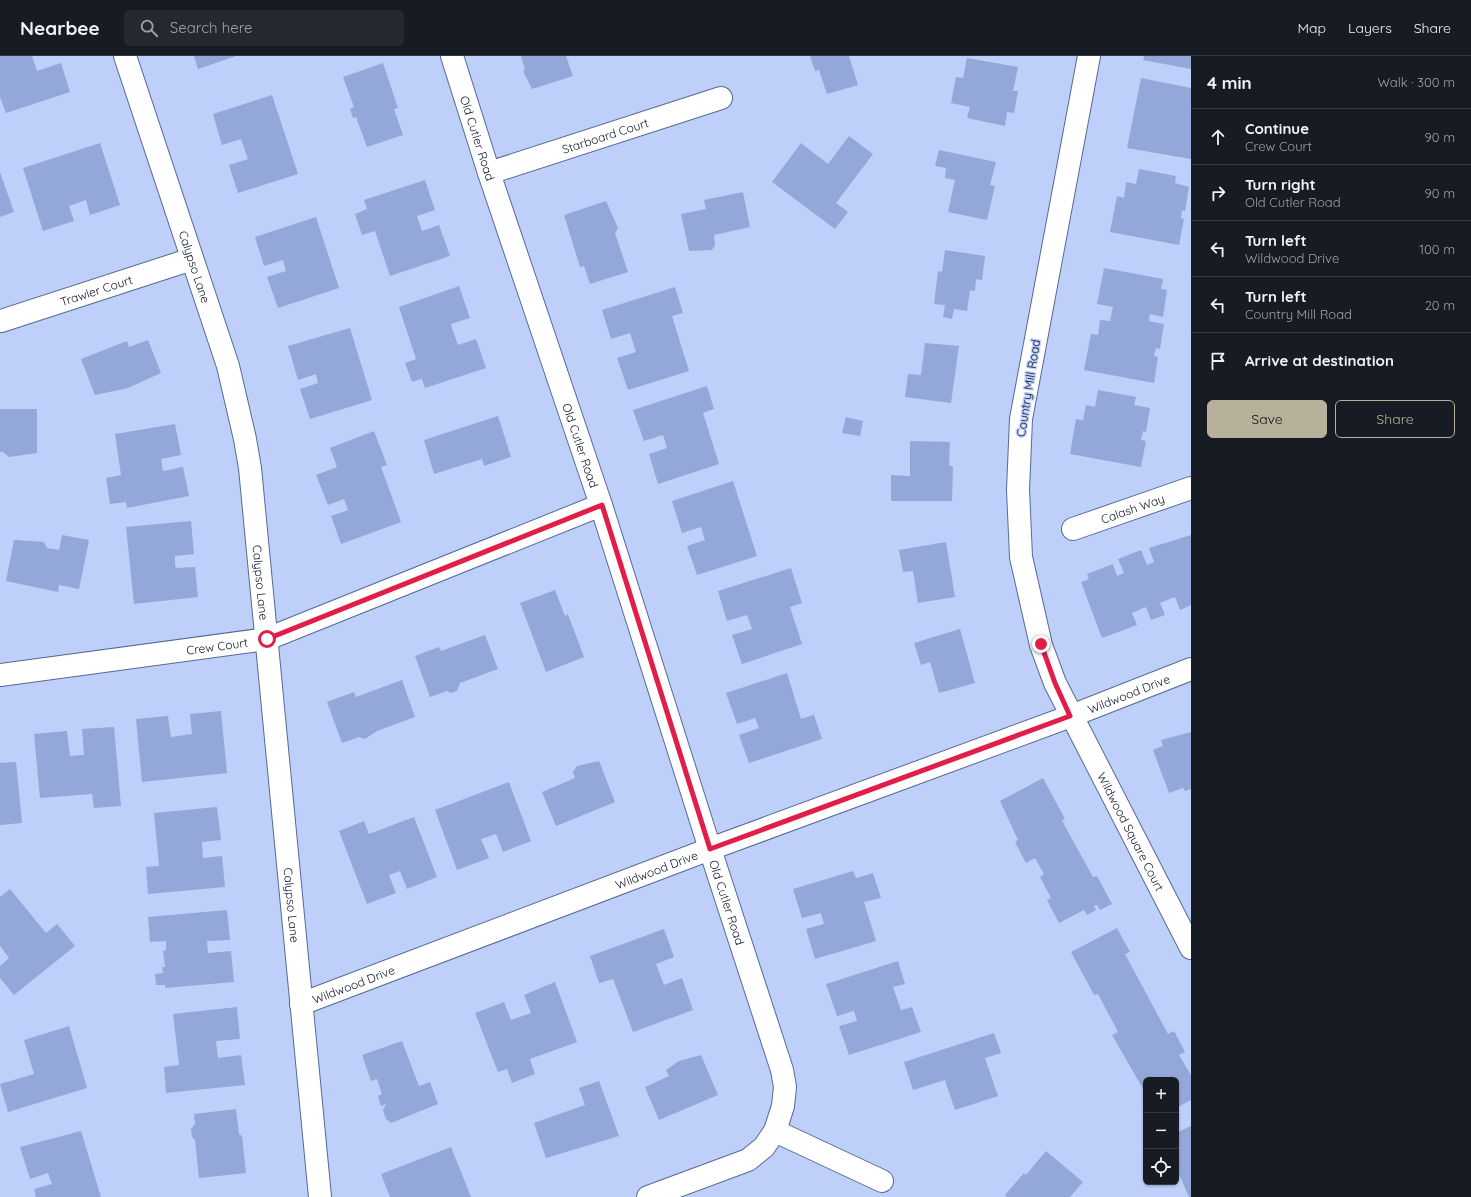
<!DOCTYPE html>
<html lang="en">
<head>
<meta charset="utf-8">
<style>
  body { margin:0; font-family:Quicksand,sans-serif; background:#242831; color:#f1f3f6 }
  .controls { position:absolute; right:12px; bottom:12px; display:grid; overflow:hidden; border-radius:6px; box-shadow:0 1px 3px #0004 }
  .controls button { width:36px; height:36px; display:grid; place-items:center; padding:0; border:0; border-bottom:1px solid #363941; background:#171b24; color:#f1f3f6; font:20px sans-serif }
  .stop { position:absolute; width:12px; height:12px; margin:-9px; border:3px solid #e11d48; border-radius:50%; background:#fff }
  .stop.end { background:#e11d48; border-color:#fff; box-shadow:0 1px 4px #0008 }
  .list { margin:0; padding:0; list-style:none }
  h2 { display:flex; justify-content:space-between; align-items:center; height:52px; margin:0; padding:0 16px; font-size:17px }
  h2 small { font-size:13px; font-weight:400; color:#9ea1a6 }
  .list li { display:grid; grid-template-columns:26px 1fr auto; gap:12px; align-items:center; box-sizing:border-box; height:56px; padding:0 16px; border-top:1px solid #363941 }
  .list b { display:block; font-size:15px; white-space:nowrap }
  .list p { margin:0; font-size:13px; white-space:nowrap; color:#9ea1a6 }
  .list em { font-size:13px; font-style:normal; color:#9ea1a6 }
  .actions { display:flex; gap:8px; padding:12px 16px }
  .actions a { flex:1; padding:9px 0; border:1px solid #b7b09b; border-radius:6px; text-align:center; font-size:14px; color:#b7b09b }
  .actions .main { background:#b7b09b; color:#111 }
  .icon { flex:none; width:22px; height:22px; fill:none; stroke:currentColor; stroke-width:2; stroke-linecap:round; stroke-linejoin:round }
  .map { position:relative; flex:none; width:1191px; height:1141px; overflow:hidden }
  header { display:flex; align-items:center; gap:24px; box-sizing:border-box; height:56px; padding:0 20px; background:#171b24; border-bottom:1px solid #363941 }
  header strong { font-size:19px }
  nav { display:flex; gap:22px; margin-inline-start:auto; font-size:14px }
  .search { width:280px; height:36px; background:#242831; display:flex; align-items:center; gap:10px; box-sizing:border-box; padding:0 14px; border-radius:6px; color:#9ea1a6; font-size:15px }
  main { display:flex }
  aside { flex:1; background:#171b24 }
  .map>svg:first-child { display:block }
  .building { fill:#94a7d9 }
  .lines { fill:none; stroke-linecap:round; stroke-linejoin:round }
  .minor-casing { stroke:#576997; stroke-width:24 }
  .minor { stroke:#fff; stroke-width:22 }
  .route { stroke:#e11d48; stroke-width:5 }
  .labels { text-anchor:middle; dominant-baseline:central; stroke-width:3; stroke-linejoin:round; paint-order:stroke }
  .street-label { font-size:12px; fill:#0d1426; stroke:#becff9 }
</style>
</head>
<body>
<header>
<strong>Nearbee</strong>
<div class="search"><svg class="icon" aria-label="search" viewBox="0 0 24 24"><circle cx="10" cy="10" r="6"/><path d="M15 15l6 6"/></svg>Search here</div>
<nav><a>Map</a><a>Layers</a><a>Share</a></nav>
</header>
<main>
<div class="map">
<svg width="1191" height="1141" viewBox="0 0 1191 1141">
  <rect width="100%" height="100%" fill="#becff9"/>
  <path class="building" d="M0 0H32L37 15 61 7 70 36 6 57 0 41Z
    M194 0H236L198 13Z
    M521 0H566L573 20 532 33 523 15 525 14Z
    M810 0H849L858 29 827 38 819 14 815 15Z
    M1144 0H1191V13L1143 4Z
    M967 2 1018 11 1013 35H1018L1014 57 1007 56 1005 70 967 62 970 51 951 47 956 21 963 22Z
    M383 7 398 52 394 53 403 79 367 91 356 61 353 62 350 53 354 51 343 21Z
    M1141 22 1191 32V103L1127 92Z
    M272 39 298 118 238 137 229 109 248 103 241 83 222 89 213 58Z
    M849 80 873 98 836 147 848 156 835 173 772 126 801 87 828 108Z
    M100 87 120 149 90 159 86 144 69 150 74 165 43 175 23 112Z
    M939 94 996 106 990 129 995 130 987 164 948 156 955 124 945 122 946 112 935 110Z
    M1139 113 1176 120 1175 127 1189 131 1185 155 1182 154 1181 162 1184 163 1179 189 1110 176 1117 140 1124 142 1126 126 1136 128Z
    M0 116 14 156 0 161Z
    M425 124 435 154 417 160 422 175 439 169 450 200 390 220 375 175 362 179 355 158 367 153 364 144Z
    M743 136 750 171 714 179 715 189 712 194 689 195 681 158 706 153 704 144Z
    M606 145 618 172 615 177 628 216 590 228 584 210 580 211 564 159Z
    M316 161 339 232 278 252 267 221 286 215 283 204 264 210 255 181Z
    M945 194 985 200 982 224 976 223 975 235 970 234 967 255 954 253 952 263 943 261 945 249 934 248 938 215 942 216Z
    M1104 212 1163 223 1161 233 1167 234 1163 261 1150 258 1149 265 1164 268 1160 293 1156 292 1154 300 1158 301 1154 327 1084 314 1091 278 1098 279 1100 264 1110 265 1113 251 1097 248Z
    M459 230 470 262 451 268 452 272 458 289 476 283 486 312 425 332 422 323 412 326 405 307 416 303 399 251Z
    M675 231 683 257 672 260 689 315 628 334 617 302 636 296 630 277 611 283 602 254Z
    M350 272 372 344 310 363 300 333 318 327 316 318 298 324 288 290Z
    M148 284 161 317 128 332 95 339 81 303 127 285 129 291Z
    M925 287 959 290 951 347 905 341 908 318 921 319Z
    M707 330 714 353 703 357 719 408 658 428 649 398 667 392 663 379 644 385 633 354Z
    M1098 334 1136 341 1134 349 1150 352 1146 376 1143 375 1141 384 1146 385 1141 411 1070 398 1076 363 1083 364 1086 349 1095 351Z
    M0 353H37V397L9 401 3 396H0Z
    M498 360 511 401 484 410 482 403 434 418 424 384Z
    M846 361 863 365 860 380 842 377Z
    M175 368 181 399 161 403 163 415 183 411 189 440 127 452 126 446 110 448 106 422 121 419 115 378Z
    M374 375 387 409 381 411 401 466 341 488 331 460 348 454 344 443 328 449 316 419 337 411 330 392Z
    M910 385 950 386 949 409 953 411 952 445H891V419L910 420Z
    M733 425 757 500 697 519 687 490 705 484 701 471 682 477 672 445Z
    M191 465 194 498 175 500V509L176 512 195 511 198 541 134 548 126 471Z
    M62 479 89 484 79 533 59 529 58 536 6 525 14 484 44 486 47 492 59 494Z
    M1191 479V549L1180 554 1175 541 1160 547 1165 559 1151 564 1146 551 1132 557 1137 569 1102 582 1081 526 1089 523 1087 518 1113 508 1117 520 1124 517 1118 503 1141 494 1147 509 1154 506 1149 492Z
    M946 486 955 541 918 547 913 515 903 516 899 494Z
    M791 512 802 547 790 551 802 588 742 608 732 579 752 573 747 559 727 565 718 535Z
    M555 534 565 560 568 558 584 601 546 616 520 547Z
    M960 573 975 627 939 637 930 606 921 609 914 587Z
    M485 579 498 613 460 627 457 635 451 637 447 635 430 641 415 600 439 591 441 595Z
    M787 617 801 663 814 659 822 683 749 707 739 679 759 672 755 662 737 668 726 637Z
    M402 624 415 661 377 675 365 683 359 681 342 687 327 646 354 636 356 641Z
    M221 655 227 717 142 726 136 663 168 660 171 681 192 678 190 658Z
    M114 671 121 750 94 752 92 738 40 742 34 678 67 675 70 700 84 699 82 673Z
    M1191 676V733L1185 735 1183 732 1169 737 1153 694 1163 690 1161 684Z
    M599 705 615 746 556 770 542 736 575 722 573 716 577 710Z
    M16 706 22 767 0 769V707Z
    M1043 722 1065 763 1062 764 1066 772 1093 821 1097 820 1112 848 1100 854 1097 849 1094 850 1096 854 1087 859 1084 854 1059 867 1047 844 1051 842 1040 821 1044 818 1035 802 1026 807 1015 786 1018 784 1000 745Z
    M509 726 531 785 503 796 496 778 481 783 489 802 457 814 435 754Z
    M217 751 221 784 202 786V789L203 802 222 800 225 831 148 838 146 811 159 810 154 757Z
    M414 761 437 821 407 833 400 815 389 819 396 837 367 848 339 775 364 765 369 778Z
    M853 815 856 822 873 817 881 842 864 846 876 885 815 903 806 873 824 868 821 857 802 862 793 833Z
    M10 833 46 877 57 868 75 890 14 939 0 922V910L9 902 0 890V841Z
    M227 854 230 884 207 885 208 897 231 895 234 926 165 932V929H156L155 918 163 917 162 911H165L163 895 166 894V885L150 886 148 861Z
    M1117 872 1130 896 1125 898 1168 978 1174 975 1185 996 1179 999 1191 1019V1044L1176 1052V1024H1146V1047L1142 1040 1146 1038 1112 979 1118 976 1098 938 1094 939 1071 896Z
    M664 873 674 901 656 908 664 929 682 922 693 954 633 976 613 923 599 927 590 900Z
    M898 905 905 928 893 931 901 954 912 951 921 976 849 999 839 970 857 965 854 955 837 960 826 928Z
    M555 926 577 986 530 1003 535 1018 512 1027 507 1013 498 1016 475 957 504 946 511 964 531 957 524 939Z
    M237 951 240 983 216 985 218 1002 241 999 245 1029 166 1037 164 1011 179 1009 173 958Z
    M69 970 87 1032 8 1056 0 1028 34 1018 24 984Z
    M994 977 1001 997 985 1002 998 1040 955 1054 945 1024 913 1034 904 1006Z
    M402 985 419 1030 430 1026 438 1048 391 1067 386 1063 383 1054 386 1048 381 1050 378 1040 382 1038 377 1023 371 1025 362 999Z
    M701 999 718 1039 659 1064 645 1031 669 1020 666 1014 679 1005Z
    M599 1025 619 1080 546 1102 534 1067 585 1049 579 1032Z
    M236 1053 239 1078 242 1080 246 1117 199 1122 195 1084 192 1081 191 1073 195 1068 194 1058Z
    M1191 1070V1141H1189L1176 1111V1077Z
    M81 1075 101 1141H36L34 1133 52 1128 48 1117 30 1123 20 1091Z
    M451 1091 471 1141H390L381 1118Z
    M1046 1095 1083 1126 1070 1141H1007L1005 1139 1024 1117 1026 1119Z"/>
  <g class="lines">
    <defs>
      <g id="minor">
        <path id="s1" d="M125 0 228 310 245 383 250 412 320 1141"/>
        <path id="s2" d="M452 0 489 117 601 449 710 793 782 1014 785 1031 783 1050 775 1075 764 1091 748 1104 648 1141"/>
        <path id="s3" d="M1089 0 1021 363 1018 434 1021 501 1041 589 1055 627 1191 892"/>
        <path id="s4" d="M489 117 721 42"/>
        <path id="s5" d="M1 265 192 203"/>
        <path id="s6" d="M1073 473 1191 432"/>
        <path id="s7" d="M0 619 267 583 601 449"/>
        <path id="s8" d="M301 948 710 793 1071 660 1191 613"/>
        <path d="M775 1075 882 1125"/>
      </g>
    </defs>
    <use href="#minor" class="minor-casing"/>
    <use href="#minor" class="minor"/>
  </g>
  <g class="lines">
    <path class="route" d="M267 583 602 449 710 793 1070 660 1055 627 1041 588"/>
  </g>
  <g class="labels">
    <g class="street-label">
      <text stroke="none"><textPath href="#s4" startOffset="122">Starboard Court</textPath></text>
      <text stroke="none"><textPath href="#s2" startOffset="86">Old Cutler Road</textPath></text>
      <text stroke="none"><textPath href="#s1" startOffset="222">Calypso Lane</textPath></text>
      <text stroke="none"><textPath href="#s5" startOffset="100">Trawler Court</textPath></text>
      <text transform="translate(1028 332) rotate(-81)">Country Mill Road</text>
      <text stroke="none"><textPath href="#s2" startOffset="410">Old Cutler Road</textPath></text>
      <text stroke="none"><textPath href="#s6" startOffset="63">Calash Way</textPath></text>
      <text stroke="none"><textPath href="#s1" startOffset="546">Calypso Lane</textPath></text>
      <text stroke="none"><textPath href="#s7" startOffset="219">Crew Court</textPath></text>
      <text stroke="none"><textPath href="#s8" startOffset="884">Wildwood Drive</textPath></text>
      <text stroke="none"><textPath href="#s3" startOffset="805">Wildwood Square Court</textPath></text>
      <text stroke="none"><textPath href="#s8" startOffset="380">Wildwood Drive</textPath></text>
      <text stroke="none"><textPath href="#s2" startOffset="890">Old Cutler Road</textPath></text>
      <text stroke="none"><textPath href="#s1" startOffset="870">Calypso Lane</textPath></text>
      <text stroke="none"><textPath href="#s8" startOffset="56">Wildwood Drive</textPath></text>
    </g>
  </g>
</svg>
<div class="controls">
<button>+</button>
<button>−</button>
<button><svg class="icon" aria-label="locate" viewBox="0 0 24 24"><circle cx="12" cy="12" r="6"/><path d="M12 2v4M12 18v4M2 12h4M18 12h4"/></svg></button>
</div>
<div class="stop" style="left:267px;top:583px"></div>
<div class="stop end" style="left:1041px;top:588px"></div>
</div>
<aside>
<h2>4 min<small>Walk · 300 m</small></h2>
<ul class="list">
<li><svg class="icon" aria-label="ahead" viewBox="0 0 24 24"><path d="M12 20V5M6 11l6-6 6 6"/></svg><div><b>Continue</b><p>Crew Court</p></div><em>90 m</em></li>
<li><svg class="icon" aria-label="right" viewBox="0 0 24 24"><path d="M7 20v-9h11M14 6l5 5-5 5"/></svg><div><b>Turn right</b><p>Old Cutler Road</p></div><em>90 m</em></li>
<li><svg class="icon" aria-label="left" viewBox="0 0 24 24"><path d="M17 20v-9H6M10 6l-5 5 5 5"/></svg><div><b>Turn left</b><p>Wildwood Drive</p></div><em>100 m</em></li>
<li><svg class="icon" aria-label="left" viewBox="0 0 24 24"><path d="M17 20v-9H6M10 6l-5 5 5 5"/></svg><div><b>Turn left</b><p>Country Mill Road</p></div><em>20 m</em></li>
<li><svg class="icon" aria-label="arrive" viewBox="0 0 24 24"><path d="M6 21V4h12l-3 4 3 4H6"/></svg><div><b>Arrive at destination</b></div></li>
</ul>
<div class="actions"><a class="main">Save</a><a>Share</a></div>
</aside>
</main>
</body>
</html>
